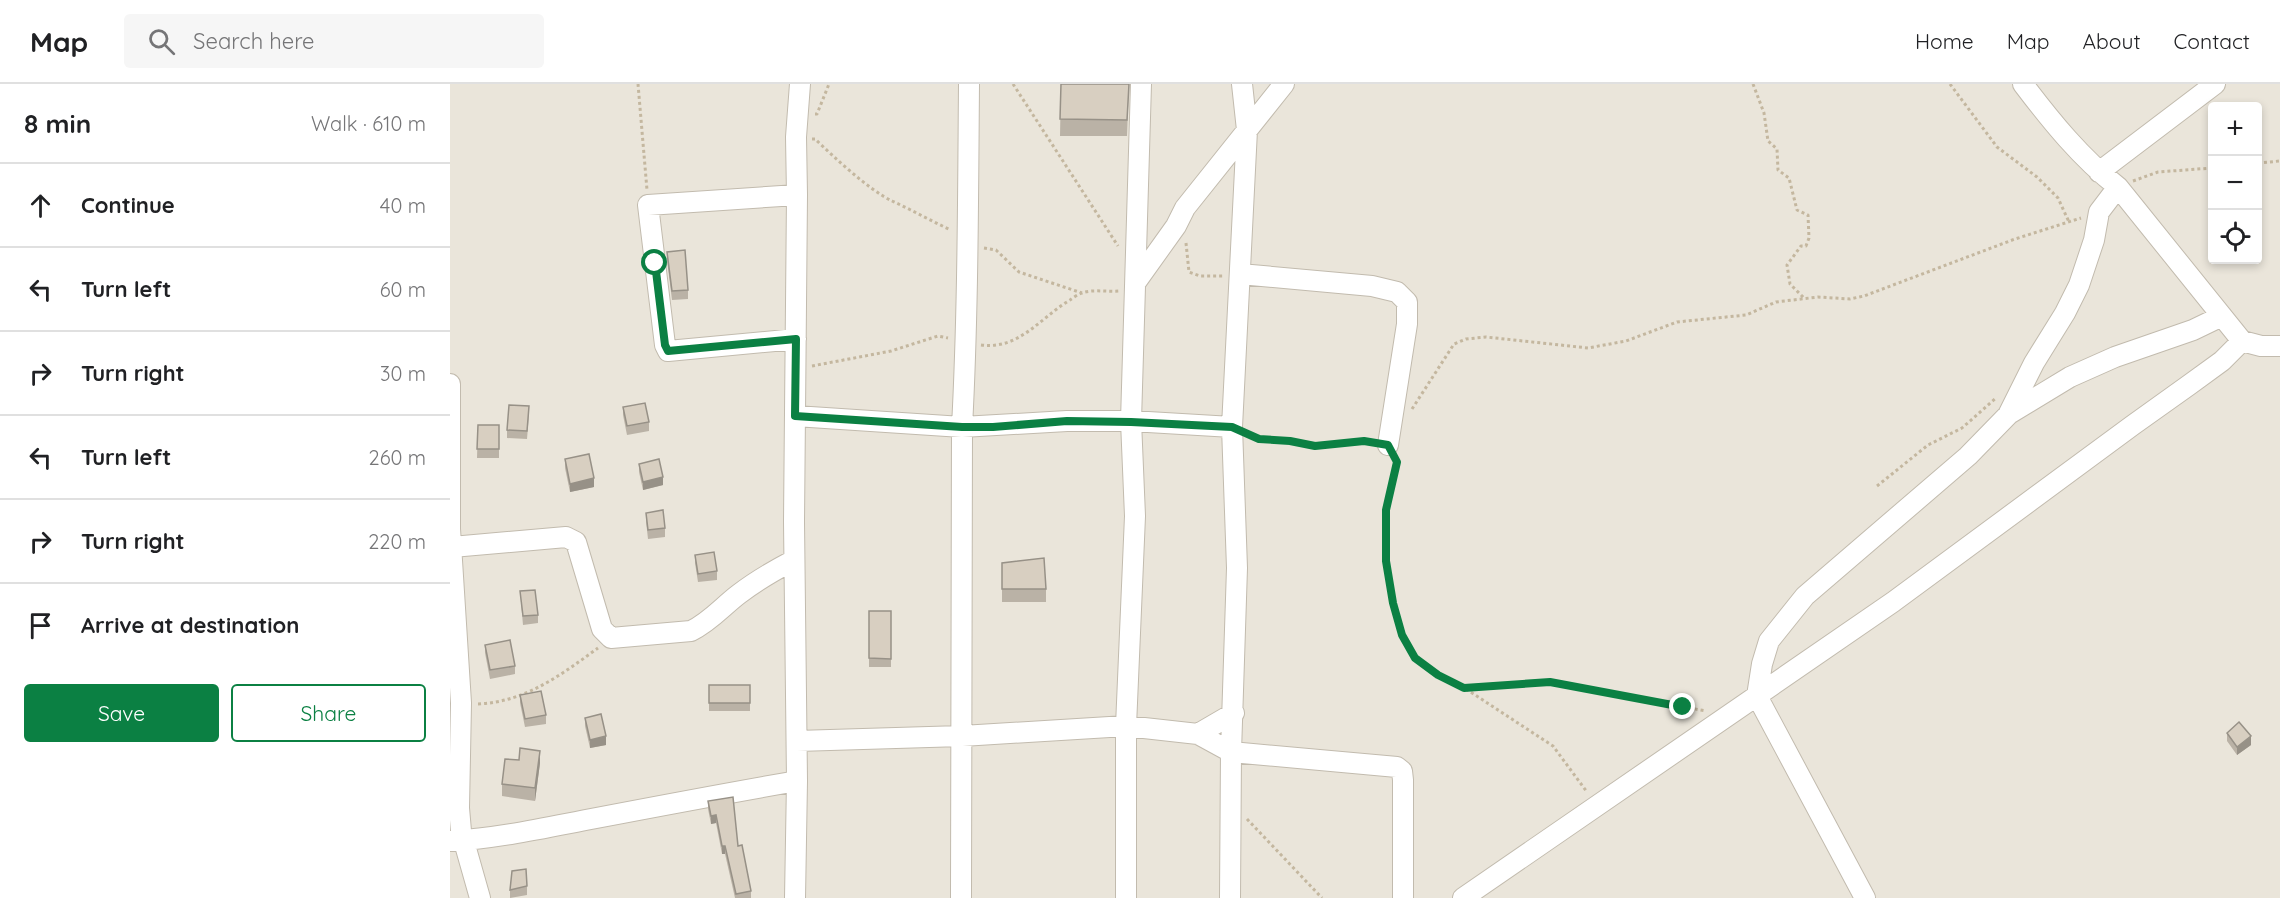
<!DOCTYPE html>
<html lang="en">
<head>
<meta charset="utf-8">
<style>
  body { margin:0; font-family:Quicksand,sans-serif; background:#f6f6f6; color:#202124 }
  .controls { position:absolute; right:18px; top:18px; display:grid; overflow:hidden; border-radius:6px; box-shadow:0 3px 9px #0003 }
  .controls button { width:54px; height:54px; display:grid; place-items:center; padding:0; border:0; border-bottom:2px solid #e0e0e0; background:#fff; color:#202124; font:30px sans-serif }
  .stop { position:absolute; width:18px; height:18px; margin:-14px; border:4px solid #0b8043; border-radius:50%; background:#fff }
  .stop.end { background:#0b8043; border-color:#fff; box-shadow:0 2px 6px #0008 }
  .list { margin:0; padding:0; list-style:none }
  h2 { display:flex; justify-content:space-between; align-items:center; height:78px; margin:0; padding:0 24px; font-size:26px }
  h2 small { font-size:20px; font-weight:400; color:#757577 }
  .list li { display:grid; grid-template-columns:39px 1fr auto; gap:18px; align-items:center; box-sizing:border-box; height:84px; padding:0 24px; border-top:2px solid #e0e0e0 }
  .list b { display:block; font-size:22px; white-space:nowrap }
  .list em { font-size:20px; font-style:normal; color:#757577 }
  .actions { display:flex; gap:12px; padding:18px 24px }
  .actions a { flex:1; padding:14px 0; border:2px solid #0b8043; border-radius:6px; text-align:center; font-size:21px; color:#0b8043 }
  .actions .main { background:#0b8043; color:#fff }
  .icon { flex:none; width:33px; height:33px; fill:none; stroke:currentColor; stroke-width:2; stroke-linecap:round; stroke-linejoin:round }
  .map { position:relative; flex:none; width:1830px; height:814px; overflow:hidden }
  header { display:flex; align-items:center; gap:36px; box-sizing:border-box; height:84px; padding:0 30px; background:#fff; border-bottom:2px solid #e0e0e0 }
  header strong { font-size:28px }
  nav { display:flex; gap:33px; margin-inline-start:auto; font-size:21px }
  .search { width:420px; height:54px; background:#f6f6f6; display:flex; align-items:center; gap:15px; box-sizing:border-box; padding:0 21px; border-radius:6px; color:#757577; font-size:22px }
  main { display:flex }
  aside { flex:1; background:#fff }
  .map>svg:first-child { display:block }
  .residential { fill:#eae5da; fill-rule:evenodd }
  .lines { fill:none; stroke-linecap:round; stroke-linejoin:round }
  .minor-casing { stroke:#c2bbae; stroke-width:22 }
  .path { stroke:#c4b79f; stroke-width:3; stroke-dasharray:3 3; stroke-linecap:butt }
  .minor { stroke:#fff; stroke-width:20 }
  .wall { fill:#bab2a6 }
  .shaded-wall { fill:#979187 }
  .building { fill:#d8cfc1; stroke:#979187; stroke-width:1.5 }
  .route { stroke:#0b8043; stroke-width:8 }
</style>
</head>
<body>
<header>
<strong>Map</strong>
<div class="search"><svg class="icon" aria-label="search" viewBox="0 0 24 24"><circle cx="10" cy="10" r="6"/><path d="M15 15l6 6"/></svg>Search here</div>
<nav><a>Home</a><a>Map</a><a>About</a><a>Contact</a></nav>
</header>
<main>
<aside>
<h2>8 min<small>Walk · 610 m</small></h2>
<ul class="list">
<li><svg class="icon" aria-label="ahead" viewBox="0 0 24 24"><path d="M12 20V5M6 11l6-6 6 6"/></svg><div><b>Continue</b></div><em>40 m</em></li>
<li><svg class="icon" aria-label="left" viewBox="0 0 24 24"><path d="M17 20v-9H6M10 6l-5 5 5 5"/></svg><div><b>Turn left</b></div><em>60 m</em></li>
<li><svg class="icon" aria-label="right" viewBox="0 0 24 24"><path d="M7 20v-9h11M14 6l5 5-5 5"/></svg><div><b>Turn right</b></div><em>30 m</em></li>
<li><svg class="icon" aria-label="left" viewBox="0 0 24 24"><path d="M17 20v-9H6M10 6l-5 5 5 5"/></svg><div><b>Turn left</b></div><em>260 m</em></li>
<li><svg class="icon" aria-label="right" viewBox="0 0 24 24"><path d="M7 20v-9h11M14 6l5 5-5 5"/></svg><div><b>Turn right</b></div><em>220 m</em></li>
<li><svg class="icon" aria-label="arrive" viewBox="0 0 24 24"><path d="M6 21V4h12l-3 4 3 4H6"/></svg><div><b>Arrive at destination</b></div></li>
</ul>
<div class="actions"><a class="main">Save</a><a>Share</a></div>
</aside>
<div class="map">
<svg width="1830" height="814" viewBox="0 0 1830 814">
  <rect width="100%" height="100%" fill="#f6f3ec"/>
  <path class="residential" d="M0 0H1830V814H0ZM1762 22H1808V176H1762Z"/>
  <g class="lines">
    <defs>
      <path id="minor" d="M519 0C518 115 518 229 512 343L617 337H681L782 343
        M1573 0C1601 37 1631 74 1668 103L1792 257 1811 262H1830
        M1649 88 1765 0
        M790 190 922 202 947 208 957 218V240L938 361
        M686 198 726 142 735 124 834 0
        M346 255 218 267 215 261 198 121 347 111
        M0 300V445L11 619 9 724 11 747 30 814
        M1559 329 1584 279 1615 229 1629 201 1644 156 1649 128 1668 103
        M345 332 512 343 511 814
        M2 463 116 453 126 458 152 545 161 554 241 547C260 538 273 522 289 510 306 497 325 486 344 476
        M748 650 784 629
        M347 657 512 652 676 642 748 650 781 668 947 683 952 687 953 696V814
        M1 757C49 754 94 744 141 735 209 722 278 709 347 697
        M345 814 347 697 344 438 347 111 346 53 350 0
        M676 814V642L685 432 681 337 691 0
        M780 814 781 668 787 484 782 343 797 46 792 0
        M1013 814 1443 518 1683 341 1739 301 1772 277 1792 257
        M1415 814 1307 612 1312 580 1319 557 1355 512 1518 372 1559 330 1620 293 1665 273 1743 246 1772 232"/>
    </defs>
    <use href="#minor" class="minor-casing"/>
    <path class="path" d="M188 0 197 106
      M563 0 668 162
      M1303 0 1314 29 1318 57 1327 65 1328 86 1339 94 1347 126 1358 131 1359 154 1356 162H1351L1337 181 1340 200 1354 214
      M1500 0 1547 63 1587 93 1608 114 1619 138
      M365 30H367L379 0
      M362 55H365C385 74 419 106 442 117 462 126 481 137 501 146
      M1808 79 1830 77
      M1683 97 1708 88 1762 84
      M736 159 739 188 750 192H774
      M534 164 546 166 569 188 632 209
      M531 261C569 266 590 234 620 216 623 214 628 210 632 209 643 205 657 208 669 207
      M362 282 441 267 488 252 498 254
      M962 325 1004 260 1016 255 1036 253 1138 264 1176 257 1227 238 1296 231 1326 218 1368 213 1400 215 1414 212 1565 155 1631 134
      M798 351 809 355 840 357 865 362 914 357 922 359
      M945 374 947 378 936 425V477L943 519 952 551 965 574 988 591 1014 604 1100 598 1256 627
      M1427 402 1478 361 1512 344 1546 314
      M1016 605 1103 662 1137 708
      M28 620C75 618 111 591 148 564
      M797 735 872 814"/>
    <use href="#minor" class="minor"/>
  </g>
  <path class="wall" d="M611 0H679L677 52H610Z
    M217 168 238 206V215L222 216 217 176Z
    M173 323 199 338V347L177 351 173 331Z
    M79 330 77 355 57 354V346Z
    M28 341H49V374H27Z
    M115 375 144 403 120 408 115 384Z
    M189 380 213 401 193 406 189 388Z
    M196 429 215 444V453L198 455 196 437Z
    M245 471 267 487V496L248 498 245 479Z
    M552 479 596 505V518H552Z
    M70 507 88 531V539L73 541Z
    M419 527H441V583H419Z
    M35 561 65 582V590L40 595 35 569Z
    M259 601H300V627H259Z
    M70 611 96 631V640L75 643 70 619Z
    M135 634 156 661 140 664 135 642Z
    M1777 649 1801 661 1787 671 1777 657Z
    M90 679 85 717 52 712V700Z
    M258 717 288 762 301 807V814H285L275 770H272L266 739 261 740 258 725Z
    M77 802V811L60 814V806Z"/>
  <path class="shaded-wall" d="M213 393V401L193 406V398Z
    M144 394V403L120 408V400Z
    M156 652V661L140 664V656Z
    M1801 652V661L1787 671V663Z
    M90 667V679L85 717V704Z
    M266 731V739L261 740V732Z
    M272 762H275V770H272Z"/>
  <path class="building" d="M611 0H679L677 36 610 35Z
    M235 166 238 206 222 207 217 168Z
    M195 319 199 338 177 342 173 323Z
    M59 321 79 322 77 347 57 346Z
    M28 341H49V365H27Z
    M139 370 144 394 120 400 115 375Z
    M209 375 213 393 193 398 189 380Z
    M213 426 215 444 198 446 196 429Z
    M264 468 267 487 248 490 245 471Z
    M594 474 596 505H552V479Z
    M85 506 88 531 73 532 70 507Z
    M419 527H441V575L419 574Z
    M60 556 65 582 40 586 35 561Z
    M259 601H300V619H259Z
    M91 607 96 631 75 635 70 611Z
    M151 630 156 652 140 656 135 634Z
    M1789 638 1801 652 1787 663 1777 649Z
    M70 664 90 667 85 704 52 700 55 675 69 676Z
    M283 713 288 762 292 761 301 807 286 810 275 762H272L266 731 261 732 258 717Z
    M76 785 77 802 60 806 62 787Z"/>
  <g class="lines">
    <path class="route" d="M205 179 215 261 218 267 346 255 345 332 512 343H543L617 337 681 338 782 343 809 355 840 357 865 362 914 357 938 361 947 378 936 426V477L943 519 952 551 965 574 988 591 1014 604 1100 598 1233 623"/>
  </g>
</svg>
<div class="controls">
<button>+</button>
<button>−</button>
<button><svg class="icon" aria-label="locate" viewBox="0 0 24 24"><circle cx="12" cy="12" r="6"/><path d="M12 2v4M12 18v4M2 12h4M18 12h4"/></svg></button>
</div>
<div class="stop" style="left:205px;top:179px"></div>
<div class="stop end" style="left:1233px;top:623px"></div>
</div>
</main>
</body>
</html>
